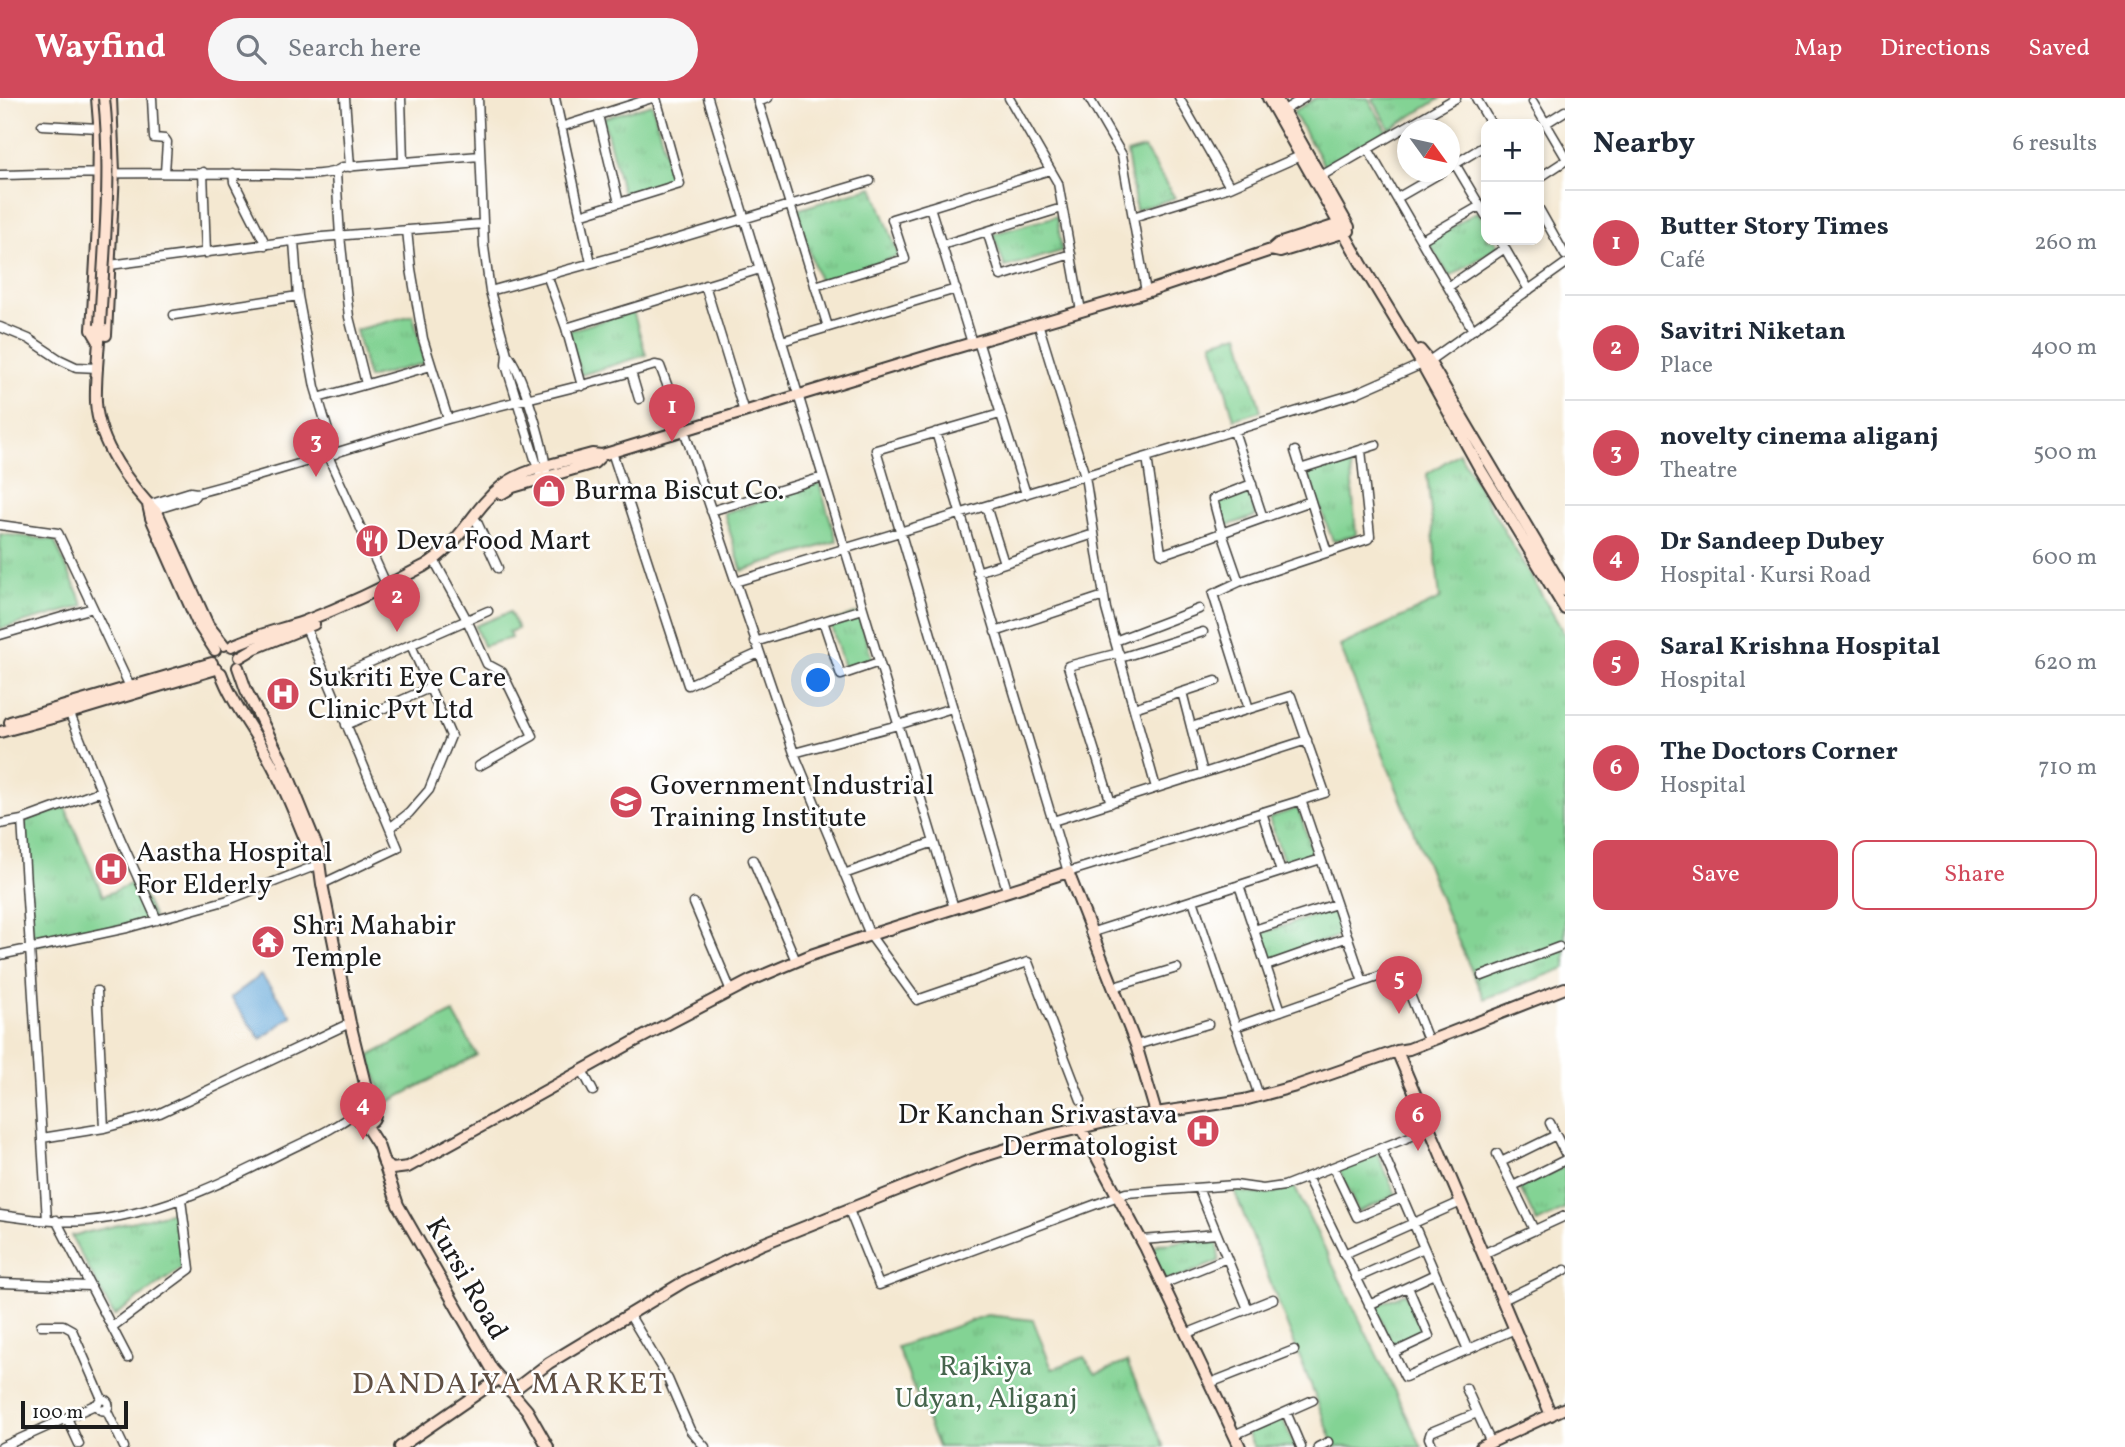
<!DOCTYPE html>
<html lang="en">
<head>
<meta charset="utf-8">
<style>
  body { margin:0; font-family:Vollkorn,serif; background:#f6f6f7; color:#1f2937 }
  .controls { position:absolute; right:21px; top:21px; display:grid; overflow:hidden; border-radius:14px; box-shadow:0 4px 10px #0003 }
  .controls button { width:63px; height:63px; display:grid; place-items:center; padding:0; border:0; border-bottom:2px solid #e0e1e3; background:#fff; color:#1f2937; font:35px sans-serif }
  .compass { position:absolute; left:1397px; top:21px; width:63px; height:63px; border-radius:50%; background:#fff; box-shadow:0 4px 10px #0003; rotate:123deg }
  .scale { position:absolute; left:21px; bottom:18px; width:107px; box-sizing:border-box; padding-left:7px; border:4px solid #1c1c1c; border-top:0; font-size:19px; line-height:24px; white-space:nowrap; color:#1c1c1c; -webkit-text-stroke:5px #fff; paint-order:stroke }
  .you { position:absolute; left:819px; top:583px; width:24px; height:24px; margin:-18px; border:5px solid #fff; border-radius:50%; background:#1a73e8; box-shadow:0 0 0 10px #1a73e833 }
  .badge { display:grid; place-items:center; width:46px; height:46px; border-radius:50%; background:#d1495b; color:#fff; font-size:23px; font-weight:700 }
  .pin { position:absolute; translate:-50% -58px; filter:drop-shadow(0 2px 4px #0008) }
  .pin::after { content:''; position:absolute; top:37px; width:24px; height:21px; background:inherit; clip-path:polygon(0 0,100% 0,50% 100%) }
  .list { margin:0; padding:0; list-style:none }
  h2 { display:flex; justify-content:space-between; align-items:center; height:91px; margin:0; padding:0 28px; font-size:30px }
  h2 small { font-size:23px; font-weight:400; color:#747a83 }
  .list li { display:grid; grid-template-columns:46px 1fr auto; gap:21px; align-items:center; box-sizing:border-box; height:105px; padding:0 28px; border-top:2px solid #e0e1e3 }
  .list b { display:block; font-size:26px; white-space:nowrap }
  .list p { margin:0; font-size:23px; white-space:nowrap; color:#747a83 }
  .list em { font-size:23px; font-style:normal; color:#747a83 }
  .actions { display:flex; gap:14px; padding:21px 28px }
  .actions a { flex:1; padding:16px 0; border:2px solid #d1495b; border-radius:14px; text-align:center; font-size:24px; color:#d1495b }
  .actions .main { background:#d1495b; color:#fff }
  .icon { flex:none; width:38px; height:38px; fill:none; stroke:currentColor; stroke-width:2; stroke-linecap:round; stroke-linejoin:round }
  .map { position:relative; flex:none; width:1565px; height:1349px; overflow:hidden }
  header { display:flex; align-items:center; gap:42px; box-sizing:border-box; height:98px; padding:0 35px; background:#d1495b; color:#fff }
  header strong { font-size:33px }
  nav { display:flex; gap:38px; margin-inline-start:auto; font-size:24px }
  .search { width:490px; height:63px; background:#f6f6f7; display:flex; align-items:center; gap:18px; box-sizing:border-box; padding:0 24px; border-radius:38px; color:#747a83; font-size:26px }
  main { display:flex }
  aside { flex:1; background:#fff }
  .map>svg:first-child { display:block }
  .park { fill:url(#park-tufts); stroke:#507858; stroke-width:2 }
  .pitch { fill:#83d394; stroke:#507858; stroke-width:2 }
  .water { fill:#63a7d8; stroke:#40627a; stroke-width:2 }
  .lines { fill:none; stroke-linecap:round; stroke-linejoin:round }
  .street-casing { stroke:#3c3b37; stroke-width:11 }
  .secondary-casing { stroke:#3c3b37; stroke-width:14 }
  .street { stroke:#fff; stroke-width:8 }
  .secondary { stroke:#fee3d2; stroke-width:10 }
  .secondary-bridge-casing { stroke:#3c3b37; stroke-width:14; stroke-linecap:butt }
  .secondary-bridge { stroke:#fee3d2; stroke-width:10 }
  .labels { text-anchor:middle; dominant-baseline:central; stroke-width:5; stroke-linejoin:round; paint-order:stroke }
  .poi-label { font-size:28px; fill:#1c1c1c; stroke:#fff; text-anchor:start }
  .street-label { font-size:28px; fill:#1c1c1c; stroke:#fff }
  .park-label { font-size:28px; fill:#45654c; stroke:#fff }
  .neighbourhood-label { font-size:30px; letter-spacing:2px; fill:#5f4f43; stroke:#fff }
</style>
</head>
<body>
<header>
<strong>Wayfind</strong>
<div class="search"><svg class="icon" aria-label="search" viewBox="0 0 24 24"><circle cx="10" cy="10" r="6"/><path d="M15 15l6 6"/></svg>Search here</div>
<nav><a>Map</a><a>Directions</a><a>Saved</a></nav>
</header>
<main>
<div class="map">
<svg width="1565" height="1349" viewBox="0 0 1565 1349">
  <defs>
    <pattern id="park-tufts" width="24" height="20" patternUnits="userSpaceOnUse" patternTransform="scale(1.75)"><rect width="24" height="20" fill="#83d394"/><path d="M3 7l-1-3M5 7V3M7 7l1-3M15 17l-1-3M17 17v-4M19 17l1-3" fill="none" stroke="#71b57f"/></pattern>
  </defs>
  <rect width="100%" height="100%" fill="#fff"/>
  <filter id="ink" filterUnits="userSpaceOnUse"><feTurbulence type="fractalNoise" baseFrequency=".0143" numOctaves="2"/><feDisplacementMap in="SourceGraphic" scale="14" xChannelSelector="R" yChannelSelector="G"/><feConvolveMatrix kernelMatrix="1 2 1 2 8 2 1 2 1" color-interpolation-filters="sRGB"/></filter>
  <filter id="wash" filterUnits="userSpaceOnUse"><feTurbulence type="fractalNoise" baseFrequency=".00686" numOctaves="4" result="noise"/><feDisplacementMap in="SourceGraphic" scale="28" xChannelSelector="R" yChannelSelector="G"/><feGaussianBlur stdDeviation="1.57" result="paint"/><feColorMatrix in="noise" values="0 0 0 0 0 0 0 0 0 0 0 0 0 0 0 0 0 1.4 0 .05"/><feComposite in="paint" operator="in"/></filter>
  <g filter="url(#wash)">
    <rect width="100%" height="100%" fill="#f4e8d1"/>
    <path class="park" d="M1316 0H1368L1387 33 1325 69 1293 14Z
      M1372 0H1441L1390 31Z
      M652 6 673 82 623 96 603 20Z
      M1144 50 1175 100 1136 112 1127 55Z
      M873 89 899 158 819 183 796 112Z
      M1478 113 1486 127V142H1495L1499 148 1450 179 1428 144Z
      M1057 118 1062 153 1005 169 993 136Z
      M633 213 646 257 581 277 568 233Z
      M413 217 425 265 368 280 356 232Z
      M1239 236 1261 313 1234 321 1212 244Z
      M1459 355 1565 537V870L1484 901 1449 822 1340 548 1440 501 1427 376Z
      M1350 361 1356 437 1333 443 1307 374Z
      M819 385 837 443 742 473 724 415Z
      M1247 392 1256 418 1226 428 1217 403Z
      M0 436 54 442 84 508 0 531Z
      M510 514 518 531 509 534 511 540 483 548 475 528Z
      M858 515 872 561 844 570 830 524Z
      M65 709 103 798 137 783 154 820 32 849 24 723Z
      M1298 710 1314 758 1285 767 1269 720Z
      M1334 811 1342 837 1271 861 1262 835Z
      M453 914 477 957 385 1006 369 958Z
      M1377 1054 1396 1097 1358 1114 1339 1071Z
      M1565 1068V1111L1537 1125 1520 1090Z
      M178 1113 183 1169 114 1218 71 1138Z
      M1217 1136 1219 1163 1163 1186 1146 1151 1158 1148 1157 1146 1172 1145Z
      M1405 1195 1424 1236 1393 1250 1375 1208Z
      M987 1217 1033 1222 1052 1271 1084 1259 1096 1276 1127 1264 1164 1349H938L897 1249Z
      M1282 1320 1295 1349H1254L1247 1335Z"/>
    <path class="pitch" d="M1294 1088 1422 1349H1335L1234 1092C1255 1098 1274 1097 1294 1088Z"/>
    <path class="water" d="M261 877 292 918 261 941 230 900Z"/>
  </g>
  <g filter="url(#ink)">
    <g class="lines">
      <defs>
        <path id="street" d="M152 0 154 40 165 41 167 44 165 74
          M345 0 350 69
          M401 0 403 64
          M478 0 484 149 490 193 507 256 506 267 539 374
          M555 0 591 165
          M708 0 954 810
          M757 0 828 229
          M1009 0 1058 85 1081 213
          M1089 0 1122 57 1146 194
          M1179 0 1230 89
          M1476 0 1491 26
          M758 4 768 0
          M1533 4 1565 58
          M1279 15 1304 0
          M598 17 619 105
          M1546 25 1565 13
          M42 27 99 30
          M561 29 652 0
          M1368 51 1473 232
          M1455 66 1486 118
          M1450 69 1486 47
          M203 74 206 155
          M233 75 234 84 266 147
          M336 75 340 138 349 219 366 286
          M0 77C92 74 183 75 275 76 293 76 329 80 343 69L480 58
          M1321 78 1456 0
          M1539 80 1565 63
          M1397 100 1442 74
          M930 109 972 245
          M1539 111 1565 157
          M580 117 680 86 656 0
          M1133 119 1230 89 1300 58
          M407 132 411 171 423 241 448 321
          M987 133 1001 178 1071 156
          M1421 142 1480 108
          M1500 142 1529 192
          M294 143 298 198 315 289 335 356
          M942 147 1062 110
          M110 167 322 139 483 126
          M547 177 566 230 582 288
          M705 187 744 314
          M815 188 905 161 892 121 1050 72
          M1448 189 1505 150
          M490 193 643 151 870 83
          M174 217 298 198
          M1038 225 1085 378 1106 511 1156 690
          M0 229 29 241 59 261 76 269 98 270
          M566 230 760 171
          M782 243 956 191
          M978 243 1026 396
          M507 256C522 272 544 349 546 372
          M631 274 639 301
          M318 300 431 268
          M1000 316 876 352 1007 792
          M1234 333 1263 420
          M936 334 1068 774 1325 695 1291 598 1191 629
          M1295 353 1327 454
          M612 354 688 587 759 555
          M328 358 387 488
          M1147 359 1161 455 1163 456 1195 445
          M1300 371 1376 347
          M148 407 190 394 197 395C281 373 364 345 448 321 517 302 587 288 655 267L660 268 684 332 794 655 870 837 917 902 1028 864 1081 1002
          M986 408 1004 465
          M154 412 193 400 197 395
          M711 413 823 379
          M477 424 498 470
          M0 427 58 435 131 591
          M1199 443 1311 403
          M434 462 467 522 487 566 502 574 533 638 479 668
          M977 474 1094 436
          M735 484 1354 296 1429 263 1565 166
          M1239 484 1222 435 1213 401 1252 386
          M823 523 841 577 879 564
          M306 530 398 750 322 786
          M995 534 1104 498
          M0 537 93 510
          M1115 543 1199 511
          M755 544 863 511
          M1120 560 1203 534
          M327 583 488 513
          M1182 594 1203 675
          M1134 610 1216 583
          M68 611 120 740 157 822
          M1249 611 1213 496 1239 484 1368 441 1370 438 1361 352
          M346 627 429 590
          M794 655 898 627 952 610
          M1301 702 1363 884
          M1111 705 1068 568 1119 555
          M1262 714 1281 774
          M22 722 47 1122
          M1053 723 1307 642
          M0 726 22 722 101 693
          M390 730 409 715 429 692 451 638 411 547
          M753 762 796 863
          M844 776 934 744
          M1239 787 1281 913
          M1193 802 1259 998
          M694 805 731 893
          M1254 832 1336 806
          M1090 835 1321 761
          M0 857 127 830 228 802 320 766
          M1266 868 1348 839
          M1482 878 1559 849
          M1114 889 1177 870
          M97 893 104 1030
          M1235 929 1400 871 1426 937
          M1136 947 1208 926
          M582 972 593 993
          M1550 1025 1565 1055
          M42 1040 104 1030 160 1015 350 925
          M1381 1050 1468 1252
          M1497 1056 1534 1132
          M1501 1064 1556 1037
          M1333 1069 1357 1119 1402 1100
          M1307 1079 1405 1279 1515 1231
          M1513 1088 1565 1062
          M1198 1090 1248 1211
          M849 1112 879 1187 1126 1095 1235 1087 1263 1091 1284 1088 1430 1031
          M0 1117C28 1121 58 1125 86 1123 155 1117 217 1088 278 1057 305 1043 334 1032 357 1013
          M56 1122 128 1260
          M1142 1142 1217 1136
          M1344 1156 1461 1104
          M1483 1156 1565 1118
          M1356 1180 1424 1150
          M0 1185 90 1188
          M1163 1186 1227 1160
          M1503 1202 1565 1172
          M1369 1207 1435 1176
          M629 1216 668 1281 690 1332 705 1349
          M41 1227H63L72 1232 102 1301
          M112 1229 190 1171 181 1102
          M1188 1235 1273 1201
          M1393 1255 1429 1238 1408 1189
          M1210 1285 1294 1252
          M1466 1290 1491 1345
          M97.5 1307a5.5 5.5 0 1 1 11 0a5.5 5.5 0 1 1-11 0Z
          M106 1311 124 1349
          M1286 1314 1301 1349
          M67 1320 79 1346
          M1234 1337 1313 1302
          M2 1349 97 1306
          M1318 1349 1328 1344
          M1433 1349 1429 1340 1431 1334 1477 1315"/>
        <path id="secondary" d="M97 0 99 25 98 127 92 232 99 244
          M1268 0 1361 165 1422 266 1479 369 1565 511
          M1276 0 1349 129
          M1271 152 1280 154 1349 133
          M100 227C99 252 95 279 96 304 98 345 130 388 158 416L208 527 224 547
          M106 237 114 74 111 0
          M1420 252 1429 263 1565 493
          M501 396 513 389 594 365 602 357
          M148 407 151 420 198 526 215 552
          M232 548C255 537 279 532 303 524 345 508 385 489 424 468 461 447 471 412 502 388 524 370 564 364 592 356L602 357 938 255 1146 194 1271 152 1278 146 1346 124
          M240 559 255 550 314 526
          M238 569 246 592 283 665 320 756 319 764 322 786 350 925 371 1010
          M221 575C232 605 254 632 269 661 286 691 298 724 311 756L319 764
          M10 624 212 565
          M0 634 56 619 216 571
          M1397 953 1551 1317
          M357 1016a9 9 0 1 1 18 0a9 9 0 1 1-18 0Z
          M364 1025 378 1047 398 1107 492 1271 527 1312 548 1349
          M1081 1030 1146 1151 1240 1349
          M384 1066 392 1071 408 1069 637 942 752 882 811 857 870 837 1068 774 1136 947 1156 1015
          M511 1294 549 1265 685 1183 762 1146 972 1062 1051 1037 1122 1020 1244 1002 1296 988 1397 953 1409 951 1565 890
          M400 1349 500 1280
          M1481 1349 1565 1310"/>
      </defs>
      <use href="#street" class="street-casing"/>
      <use href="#secondary" class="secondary-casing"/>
      <use href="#street" class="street"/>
      <use href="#secondary" class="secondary"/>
      <defs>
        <path id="secondary-bridge" d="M100 227C104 152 112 75 104 0"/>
      </defs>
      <use href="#secondary-bridge" class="secondary-bridge-casing"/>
      <use href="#secondary-bridge" class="secondary-bridge"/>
    </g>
  </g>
  <defs>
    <symbol id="shop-disc" viewBox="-11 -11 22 22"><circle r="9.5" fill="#d1495b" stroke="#fff"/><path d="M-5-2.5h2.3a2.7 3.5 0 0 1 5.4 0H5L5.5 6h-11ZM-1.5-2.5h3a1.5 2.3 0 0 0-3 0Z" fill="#fff"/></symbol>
    <symbol id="restaurant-disc" viewBox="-11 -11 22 22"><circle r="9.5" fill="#d1495b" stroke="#fff"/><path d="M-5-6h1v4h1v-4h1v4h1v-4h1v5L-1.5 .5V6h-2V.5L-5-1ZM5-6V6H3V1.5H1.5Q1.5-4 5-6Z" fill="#fff"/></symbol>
    <symbol id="hospital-disc" viewBox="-11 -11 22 22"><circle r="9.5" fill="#d1495b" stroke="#fff"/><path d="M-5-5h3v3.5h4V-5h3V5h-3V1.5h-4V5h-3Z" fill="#fff"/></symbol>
    <symbol id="university-disc" viewBox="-11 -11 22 22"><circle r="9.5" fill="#d1495b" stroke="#fff"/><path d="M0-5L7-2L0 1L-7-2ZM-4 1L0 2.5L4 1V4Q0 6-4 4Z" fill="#fff"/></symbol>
    <symbol id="temple-disc" viewBox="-11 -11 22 22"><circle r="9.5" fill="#d1495b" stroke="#fff"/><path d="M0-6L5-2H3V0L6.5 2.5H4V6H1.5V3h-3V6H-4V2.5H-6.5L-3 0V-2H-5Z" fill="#fff"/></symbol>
  </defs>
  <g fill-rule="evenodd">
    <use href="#shop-disc" x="530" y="374" width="38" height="38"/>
    <use href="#restaurant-disc" x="353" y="424" width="38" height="38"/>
    <use href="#hospital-disc" x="264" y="577" width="38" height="38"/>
    <use href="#university-disc" x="607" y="685" width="38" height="38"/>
    <use href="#hospital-disc" x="92" y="752" width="38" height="38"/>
    <use href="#temple-disc" x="249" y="825" width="38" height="38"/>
    <use href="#hospital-disc" x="1184" y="1014" width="38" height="38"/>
  </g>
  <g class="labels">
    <g class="poi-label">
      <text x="574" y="393">Burma Biscut Co.</text>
      <text x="396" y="443">Deva Food Mart</text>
      <text x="308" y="580">Sukriti Eye Care<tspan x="308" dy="32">Clinic Pvt Ltd</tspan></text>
      <text x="650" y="688">Government Industrial<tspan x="650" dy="32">Training Institute</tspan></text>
      <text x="136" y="755">Aastha Hospital<tspan x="136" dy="32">For Elderly</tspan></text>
      <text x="292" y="828">Shri Mahabir<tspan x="292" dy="32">Temple</tspan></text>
      <text x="1178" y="1017" text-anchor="end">Dr Kanchan Srivastava<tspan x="1178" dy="32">Dermatologist</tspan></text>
    </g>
    <g class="street-label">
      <text transform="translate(466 1181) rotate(60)">Kursi Road</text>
    </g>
    <g class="park-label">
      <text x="986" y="1269">Rajkiya<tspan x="986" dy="32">Udyan, Aliganj</tspan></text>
    </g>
    <g class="neighbourhood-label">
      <text x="510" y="1287">DANDAIYA MARKET</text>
    </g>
  </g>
</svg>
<div class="controls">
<button>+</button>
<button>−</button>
</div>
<svg class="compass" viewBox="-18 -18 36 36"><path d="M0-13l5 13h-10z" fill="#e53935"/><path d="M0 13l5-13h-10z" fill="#747a83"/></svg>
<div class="scale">100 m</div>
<div class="you"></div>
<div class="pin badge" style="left:672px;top:344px">1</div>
<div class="pin badge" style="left:397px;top:534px">2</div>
<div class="pin badge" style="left:316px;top:379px">3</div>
<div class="pin badge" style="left:363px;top:1042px">4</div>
<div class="pin badge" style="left:1399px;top:916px">5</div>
<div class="pin badge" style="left:1418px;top:1053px">6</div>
</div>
<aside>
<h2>Nearby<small>6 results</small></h2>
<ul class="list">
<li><span class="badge">1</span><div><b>Butter Story Times</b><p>Café</p></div><em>260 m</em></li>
<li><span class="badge">2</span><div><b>Savitri Niketan</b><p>Place</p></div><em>400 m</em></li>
<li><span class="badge">3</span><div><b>novelty cinema aliganj</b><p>Theatre</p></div><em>500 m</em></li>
<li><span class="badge">4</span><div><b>Dr Sandeep Dubey</b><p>Hospital · Kursi Road</p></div><em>600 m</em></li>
<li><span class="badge">5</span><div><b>Saral Krishna Hospital</b><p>Hospital</p></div><em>620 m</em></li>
<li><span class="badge">6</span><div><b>The Doctors Corner</b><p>Hospital</p></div><em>710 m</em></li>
</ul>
<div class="actions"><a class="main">Save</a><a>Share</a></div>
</aside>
</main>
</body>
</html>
